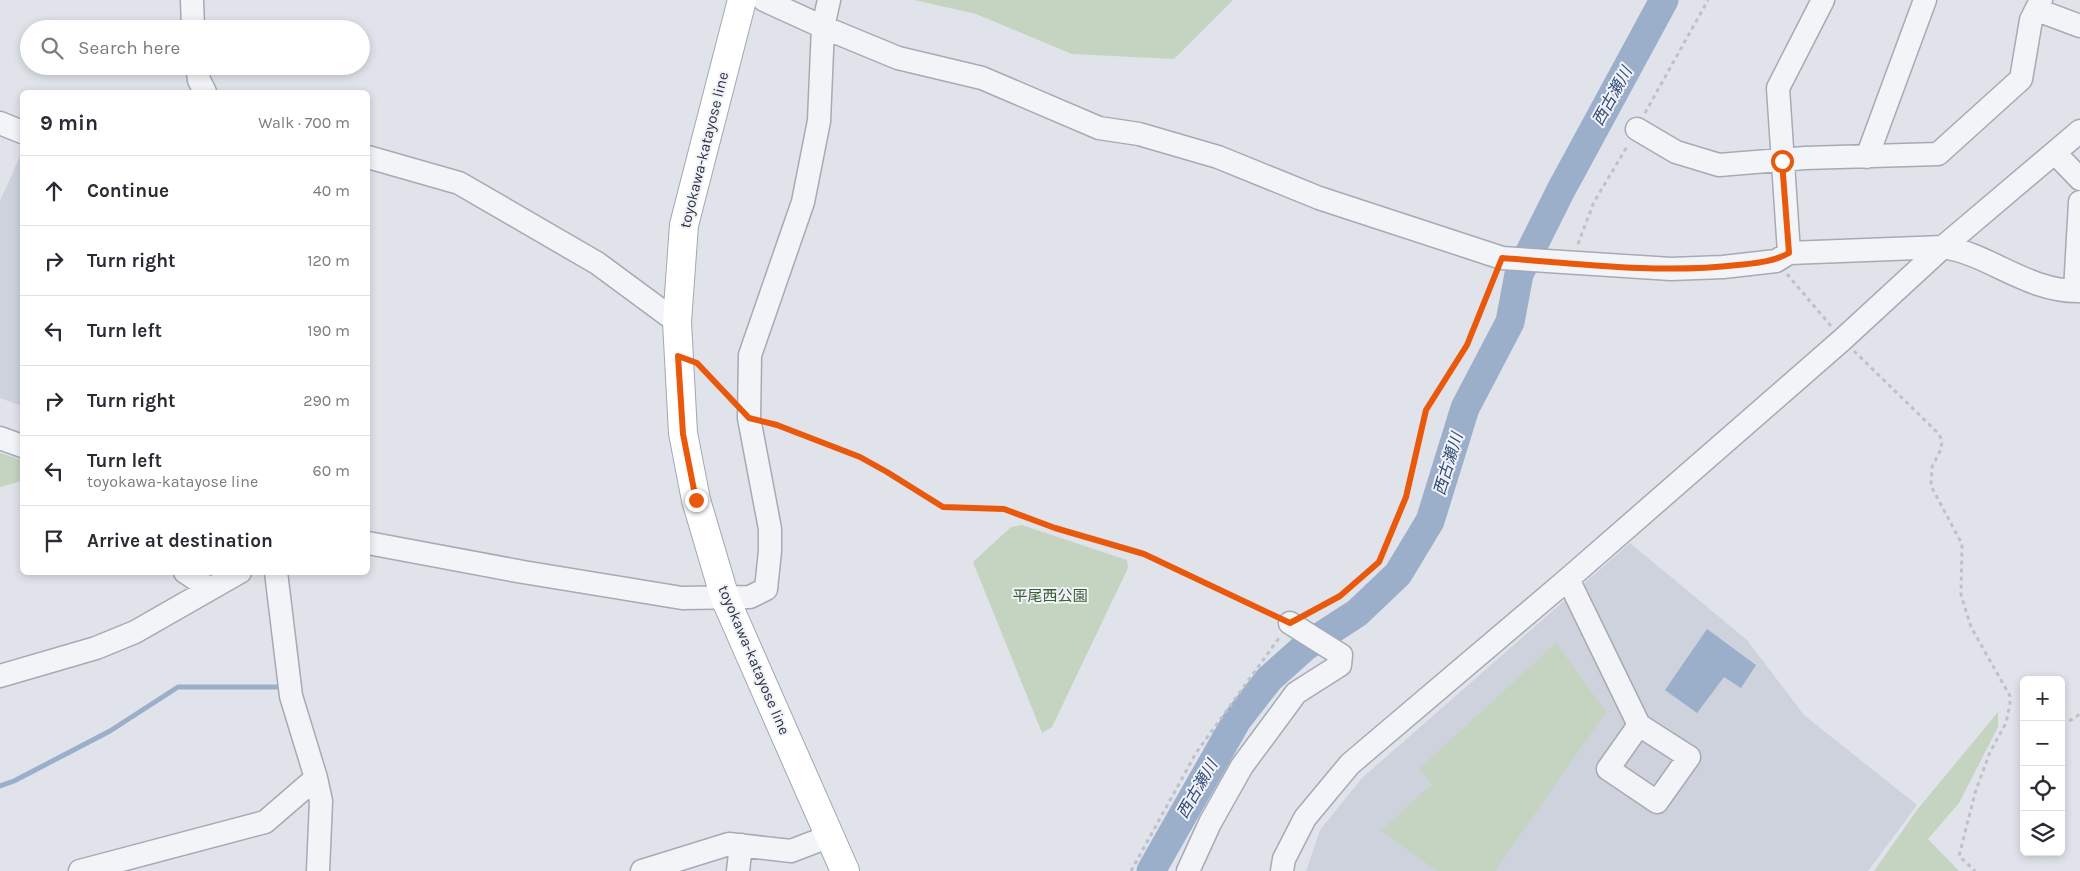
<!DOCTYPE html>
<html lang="en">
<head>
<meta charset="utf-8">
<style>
  body { margin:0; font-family:Karla,"Noto Sans JP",sans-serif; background:#f2f2f3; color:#2b2b33 }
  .controls { position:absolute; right:15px; bottom:15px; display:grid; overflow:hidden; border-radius:8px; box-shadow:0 2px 8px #0003 }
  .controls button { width:45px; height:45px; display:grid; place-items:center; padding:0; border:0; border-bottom:1px solid #e1e1e2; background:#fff; color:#2b2b33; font:25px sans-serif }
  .stop { position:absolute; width:15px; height:15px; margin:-11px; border:4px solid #ea580c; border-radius:50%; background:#fff }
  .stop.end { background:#ea580c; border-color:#fff; box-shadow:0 1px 5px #0008 }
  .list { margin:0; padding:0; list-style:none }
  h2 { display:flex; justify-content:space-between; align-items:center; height:65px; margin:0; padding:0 20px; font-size:21px }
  h2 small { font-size:16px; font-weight:400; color:#7c7c81 }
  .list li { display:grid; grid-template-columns:32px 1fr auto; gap:15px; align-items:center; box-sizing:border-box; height:70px; padding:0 20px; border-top:1px solid #e1e1e2 }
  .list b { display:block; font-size:19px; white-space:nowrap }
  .list p { margin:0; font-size:16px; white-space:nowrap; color:#7c7c81 }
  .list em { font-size:16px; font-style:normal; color:#7c7c81 }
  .icon { flex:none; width:28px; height:28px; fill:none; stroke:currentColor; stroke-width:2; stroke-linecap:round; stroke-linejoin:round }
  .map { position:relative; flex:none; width:2080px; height:871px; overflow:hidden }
  .search { position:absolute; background:#fff; box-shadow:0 2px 8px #0003; left:20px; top:20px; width:350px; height:55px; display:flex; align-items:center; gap:12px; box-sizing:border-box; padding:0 18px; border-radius:28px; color:#7c7c81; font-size:19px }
  .panel { position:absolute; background:#fff; box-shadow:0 2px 8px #0003; left:20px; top:90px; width:350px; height:485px; border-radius:8px }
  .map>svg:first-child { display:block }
  .built { fill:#ced2dc }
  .green { fill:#c5d4c1 }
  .water { fill:#9baeca }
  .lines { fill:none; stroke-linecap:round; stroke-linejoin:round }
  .stream { stroke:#9baeca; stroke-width:5 }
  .river { stroke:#9baeca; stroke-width:29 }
  .minor-casing { stroke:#a5aab4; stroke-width:25 }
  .major-casing { stroke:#a0a7b5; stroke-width:30 }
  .path { stroke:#bec1c8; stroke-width:3; stroke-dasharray:4 4; stroke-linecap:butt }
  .minor { stroke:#f3f4f8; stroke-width:22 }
  .major { stroke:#fff; stroke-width:28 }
  .route { stroke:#ea580c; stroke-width:6 }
  .labels { text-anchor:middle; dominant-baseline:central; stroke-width:4; stroke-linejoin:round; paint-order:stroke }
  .street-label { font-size:15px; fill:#293041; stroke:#f0f2f7 }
  .park-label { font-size:15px; fill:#3a5d36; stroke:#f0f2f7 }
  .water-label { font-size:16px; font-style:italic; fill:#324b76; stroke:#f0f2f7 }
</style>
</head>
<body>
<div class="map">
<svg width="2080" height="871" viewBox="0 0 2080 871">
  <rect width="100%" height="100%" fill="#e0e3ea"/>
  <path class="built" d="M21 154H22V406L0 398V201Z
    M1630 543 1747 640 1804 715 1917 805 1868 871H1306L1320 830 1362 778Z"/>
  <path class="green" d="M914 0H1233L1174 59 1072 54 976 14Z
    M0 453 22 460V481L0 487Z
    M1022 525 1127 560 1128 568 1052 727 1042 733 973 562 1011 527Z
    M1556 643 1606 712 1495 871H1437L1381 831 1432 784 1419 769Z
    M1998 712V727L1959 803 1928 839 1959 871H1874L1917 810Z"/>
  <path class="water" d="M1707 629 1756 665 1741 688 1724 677 1697 713 1665 690Z"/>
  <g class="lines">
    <path class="stream" d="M0 786 14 781 110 731 178 687H277"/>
    <path class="river" d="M1151 871 1237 720 1269 679 1306 646 1357 613 1398 574 1430 521 1465 408 1510 322 1519 274 1561 190 1664 0"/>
    <defs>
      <path id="minor" d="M192 0 193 29
        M764 0 823 27 898 58 982 78 1099 128 1139 134 1218 157 1319 198 1502 258 1671 269 1723 267 1776 261 1789 253 1943 247C1990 254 2027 292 2080 291
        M2037 10 2080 26
        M197 66 199 80 205 92
        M0 123 22 132
        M1637 129 1676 152 1719 165 1805 158 1938 154 2021 79 2031 20 2041 0
        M2055 153 2080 179
        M368 157 459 183 597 263 677 322
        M1867 157 1925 0
        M1789 253 1778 88 1823 0
        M2075 291 2080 202
        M0 438 22 446
        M368 543 523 572 682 598 750 597 766 589 770 551V529L749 418 750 355 803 202 819 121 823 27 829 0
        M185 572 210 589
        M276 572 291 696 316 778 321 801 318 871
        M1568 579 1639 725 1689 757 1657 802 1608 769 1639 725
        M0 676 96 648 135 632 240 572
        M80 871 265 822 316 778
        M642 871 729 844 791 851 830 836
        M738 871 741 845
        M1188 871 1210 823 1242 766 1296 693 1340 665 1341 655 1290 623
        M1282 871 1284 859 1305 818 1350 764 1568 579 1842 340 1943 247 2080 131"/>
      <path id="major" d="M742 0 684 225 677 322 683 433 696 500 725 598 845 871"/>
    </defs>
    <use href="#minor" class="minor-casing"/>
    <use href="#major" class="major-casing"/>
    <path class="path" d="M1645 113 1708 0
      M1578 244 1594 202 1628 145
      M1787 274 1831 326
      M1854 351 1939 434 1942 441 1941 449 1932 467 1931 486 1962 544 1961 595 1971 627 2010 696V704L2006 723 1990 752 1975 793 1959 856 1975 871
      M701 367 731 399
      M768 423 860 457 887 472 943 507 1004 509 1055 528 1144 554 1273 615
      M1308 613 1340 596 1379 562 1406 497 1426 410 1467 345 1496 274
      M2061 721 2071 720 2080 714
      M1131 871 1196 753 1279 638"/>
    <use href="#minor" class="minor"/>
    <use href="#major" class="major"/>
  </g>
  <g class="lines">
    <path class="route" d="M696 500 683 434 678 356 697 363 749 418 777 425 860 457 887 472 943 507 1004 509 1055 528 1144 554 1290 623 1340 596 1379 562 1406 497 1426 410 1467 345 1502 258C1580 264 1660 274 1738 265 1756 263 1773 262 1789 253L1782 161"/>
  </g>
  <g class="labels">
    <g class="street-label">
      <text transform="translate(704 150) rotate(-76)">toyokawa-katayose line</text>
      <text transform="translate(754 660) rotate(67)">toyokawa-katayose line</text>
    </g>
    <g class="park-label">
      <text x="1050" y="596">平尾西公園</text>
    </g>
    <g class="water-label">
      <text transform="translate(1612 96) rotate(-61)">西古瀬川</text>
      <text transform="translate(1448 464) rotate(-73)">西古瀬川</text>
      <text transform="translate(1197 789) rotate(-60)">西古瀬川</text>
    </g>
  </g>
</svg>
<div class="controls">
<button>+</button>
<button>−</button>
<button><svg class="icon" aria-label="locate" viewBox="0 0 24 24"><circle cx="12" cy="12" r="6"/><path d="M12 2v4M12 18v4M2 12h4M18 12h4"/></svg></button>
<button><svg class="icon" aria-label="layers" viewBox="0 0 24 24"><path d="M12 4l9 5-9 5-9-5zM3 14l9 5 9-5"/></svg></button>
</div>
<div class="stop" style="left:1782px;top:161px"></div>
<div class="stop end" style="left:696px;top:500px"></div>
<div class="search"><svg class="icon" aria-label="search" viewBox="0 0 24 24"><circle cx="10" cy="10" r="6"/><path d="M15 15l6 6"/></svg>Search here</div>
<section class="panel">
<h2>9 min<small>Walk · 700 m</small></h2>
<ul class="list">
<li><svg class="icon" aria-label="ahead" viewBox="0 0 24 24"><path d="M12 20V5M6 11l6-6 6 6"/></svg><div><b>Continue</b></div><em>40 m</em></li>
<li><svg class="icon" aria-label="right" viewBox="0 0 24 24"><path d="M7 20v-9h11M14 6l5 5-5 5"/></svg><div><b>Turn right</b></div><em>120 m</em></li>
<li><svg class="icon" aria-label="left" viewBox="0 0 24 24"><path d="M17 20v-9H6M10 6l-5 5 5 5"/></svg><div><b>Turn left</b></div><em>190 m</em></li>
<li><svg class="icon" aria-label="right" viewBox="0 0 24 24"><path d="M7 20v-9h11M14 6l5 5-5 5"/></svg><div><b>Turn right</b></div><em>290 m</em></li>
<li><svg class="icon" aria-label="left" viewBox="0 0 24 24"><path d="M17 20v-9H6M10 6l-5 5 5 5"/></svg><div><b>Turn left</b><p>toyokawa-katayose line</p></div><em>60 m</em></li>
<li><svg class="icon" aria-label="arrive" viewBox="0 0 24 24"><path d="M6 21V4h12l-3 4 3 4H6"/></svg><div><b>Arrive at destination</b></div></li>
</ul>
</section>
</div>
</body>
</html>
